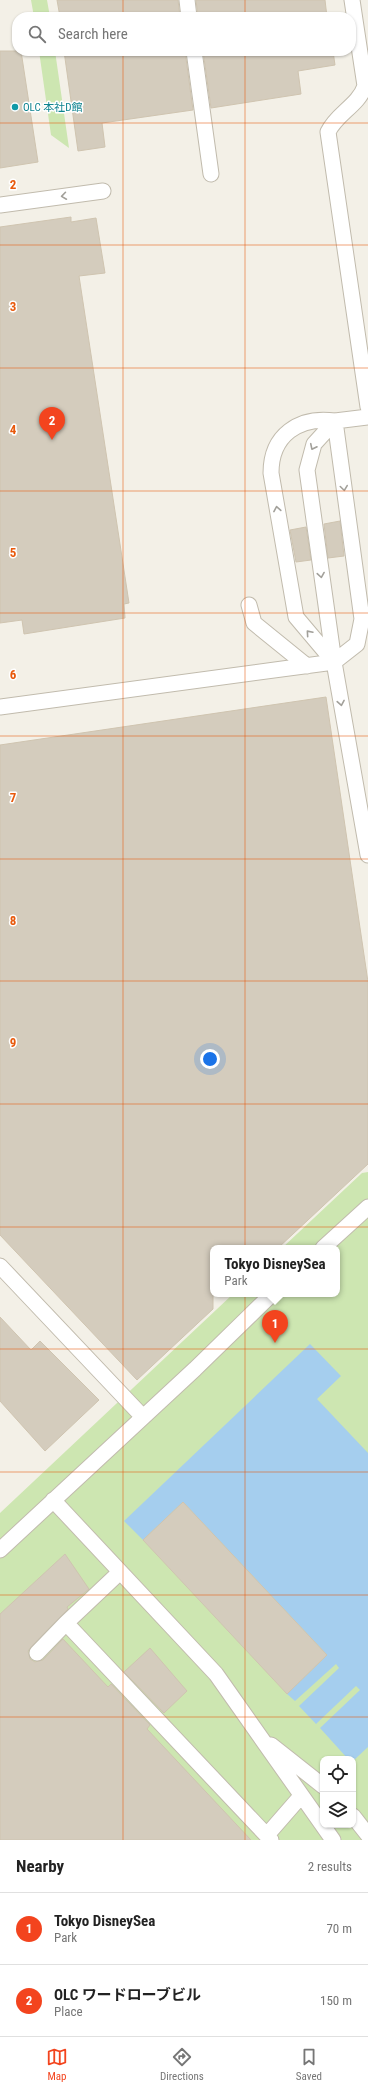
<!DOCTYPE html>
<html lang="en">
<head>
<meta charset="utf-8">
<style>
  body { margin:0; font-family:"Roboto Condensed","Noto Sans JP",sans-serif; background:#f2f2f2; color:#222 }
  .controls { position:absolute; right:12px; bottom:12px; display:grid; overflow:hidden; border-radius:8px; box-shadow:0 1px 3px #0004 }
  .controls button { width:36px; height:36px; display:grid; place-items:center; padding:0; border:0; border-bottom:1px solid #e0e0e0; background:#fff; color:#222; font:20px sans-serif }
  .you { position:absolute; left:210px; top:1059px; width:14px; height:14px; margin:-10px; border:3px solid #fff; border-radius:50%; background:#1a73e8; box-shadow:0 0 0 6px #1a73e833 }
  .badge { display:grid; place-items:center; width:26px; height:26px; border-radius:50%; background:#f3441e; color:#fff; font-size:13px; font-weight:700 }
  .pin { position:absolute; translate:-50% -33px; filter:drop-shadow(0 1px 2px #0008) }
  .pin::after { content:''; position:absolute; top:21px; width:14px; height:12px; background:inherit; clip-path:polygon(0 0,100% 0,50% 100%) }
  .popup { position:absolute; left:210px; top:1245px; width:130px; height:52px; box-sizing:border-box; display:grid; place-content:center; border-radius:8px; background:#fff; filter:drop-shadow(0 1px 3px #0005); font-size:13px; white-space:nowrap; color:#767676 }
  .popup b { font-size:15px; color:#222 }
  .popup::after { content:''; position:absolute; left:50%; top:100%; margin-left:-8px; border:8px solid transparent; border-top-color:#fff }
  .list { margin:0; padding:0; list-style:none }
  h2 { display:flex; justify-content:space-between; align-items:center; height:52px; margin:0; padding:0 16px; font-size:17px }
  h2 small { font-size:13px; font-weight:400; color:#767676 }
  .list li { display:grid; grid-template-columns:26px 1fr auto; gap:12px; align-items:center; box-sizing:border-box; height:72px; padding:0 16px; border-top:1px solid #e0e0e0 }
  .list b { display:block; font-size:15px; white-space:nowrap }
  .list p { margin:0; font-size:13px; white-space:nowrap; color:#767676 }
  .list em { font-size:13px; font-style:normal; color:#767676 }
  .icon { flex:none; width:22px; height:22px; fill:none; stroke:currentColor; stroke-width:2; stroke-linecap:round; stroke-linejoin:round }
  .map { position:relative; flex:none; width:368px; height:1840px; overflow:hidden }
  .search { position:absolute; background:#fff; box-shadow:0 1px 3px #0004; left:12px; right:12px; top:12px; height:44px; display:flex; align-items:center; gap:10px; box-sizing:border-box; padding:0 14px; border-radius:16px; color:#767676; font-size:15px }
  .sheet { height:196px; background:#fff }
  nav { display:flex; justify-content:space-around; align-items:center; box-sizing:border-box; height:56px; border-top:1px solid #e0e0e0; background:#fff; font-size:11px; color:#767676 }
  nav a { display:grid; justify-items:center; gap:2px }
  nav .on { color:#f3441e }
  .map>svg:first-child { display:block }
  .green { fill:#cde6b1; fill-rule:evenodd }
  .water { fill:#a5ceee }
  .building { fill:#d4ccbd; stroke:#cfc4b0 }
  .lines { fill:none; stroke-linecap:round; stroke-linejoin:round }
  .lane-casing { stroke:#c1bbad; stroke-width:17 }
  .lane { stroke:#fff; stroke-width:15 }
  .oneway { stroke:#a2a09a }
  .grid { fill:none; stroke:#e8590c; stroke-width:1; stroke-opacity:0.55 }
  .culture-dot { fill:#0f9aa8; stroke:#fff; stroke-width:1.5 }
  .labels { text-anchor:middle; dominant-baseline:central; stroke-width:3; stroke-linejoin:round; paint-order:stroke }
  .culture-label { font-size:11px; fill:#0d838f; stroke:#fff; text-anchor:start }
  .grid-label { font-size:13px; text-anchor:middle; font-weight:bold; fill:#e8590c; stroke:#fff; stroke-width:3; stroke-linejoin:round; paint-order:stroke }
</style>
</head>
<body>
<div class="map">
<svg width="368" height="1840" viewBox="0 0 368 1840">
  <rect width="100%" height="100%" fill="#f3f0e7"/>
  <path class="green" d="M31 0H47L50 17H34Z
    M39 51H55L69 148 51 135Z
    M368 1172V1840H0V1513L233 1294H337V1248H282L362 1173ZM323 1759H353V1825H323Z"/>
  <path class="water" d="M310 1344 341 1376 317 1399 368 1453V1747L353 1761V1759H348L320 1728 360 1690 356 1686 316 1724 299 1706 339 1668 336 1664 295 1701 287 1694 327 1655 183 1502 143 1540 124 1521Z"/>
  <path class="building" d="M57 0H178L180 17H60Z
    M196 0H325L327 17H198Z
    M0 51H21L38 162 0 168Z
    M64 51H185L193 110 102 123 105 147 78 151Z
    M203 51H333L335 65 298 71 301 94 211 108Z
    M71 217V222L96 218 105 273 79 276 129 603 124 604 125 618 24 634 22 620 0 623V227Z
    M340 521 344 556 328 558 324 524Z
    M306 527 311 560 296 562 290 530Z
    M326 697 368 982V1164L278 1248H213V1309L137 1380 0 1235V745Z
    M0 1317 31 1350 40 1341 99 1400 45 1451 0 1401Z
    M183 1502 327 1655 287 1694 143 1540Z
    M65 1554 89 1589 67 1607 68 1609 31 1647 28 1651 30 1659 35 1662 43 1660 63 1639 108 1687 111 1684 150 1725 147 1729 251 1840H0V1614Z
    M150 1648 187 1691 164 1713 124 1672Z"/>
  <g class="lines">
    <defs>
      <path id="lane" d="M187 0 189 17
        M352 0 365 86C358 106 337 113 328 132L368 407
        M194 51 211 174
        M0 205 103 191
        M368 417 335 421 314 444 307 470 334 662 368 855
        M249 605 254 623 307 666
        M0 707 334 662 357 644 362 619 335 421C299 416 271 435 271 473L296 617 334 662
        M323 1248 368 1207
        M0 1266 143 1417
        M53 1500 216 1674 333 1840
        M0 1550 195 1369 272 1294
        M120 1572 66 1623 271 1840
        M37 1653 66 1623
        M271 1745 323 1786
        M353 1816 368 1835
        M267 1835 301 1796"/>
    </defs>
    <use href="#lane" class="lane-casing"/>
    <use href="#lane" class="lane"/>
  </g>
  <defs><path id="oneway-chevron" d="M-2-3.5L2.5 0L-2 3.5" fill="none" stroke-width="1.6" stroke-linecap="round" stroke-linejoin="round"/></defs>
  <g class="oneway">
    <use href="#oneway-chevron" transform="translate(64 196) rotate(172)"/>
    <use href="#oneway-chevron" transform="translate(313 447) rotate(116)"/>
    <use href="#oneway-chevron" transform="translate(344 488) rotate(82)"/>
    <use href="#oneway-chevron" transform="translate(277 509) rotate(-100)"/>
    <use href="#oneway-chevron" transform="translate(321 575) rotate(81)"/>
    <use href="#oneway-chevron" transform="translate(309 633) rotate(-131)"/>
    <use href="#oneway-chevron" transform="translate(341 703) rotate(80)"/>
  </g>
  <path class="grid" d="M123 0V17M245 0V17M123 51V1840M245 51V1840M0 123H368M0 245H368M0 368H368M0 491H368M0 613H368M0 736H368M0 859H368M0 981H368M0 1104H368M0 1227H368M0 1349H368M0 1472H368M0 1595H368M0 1717H368"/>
  <circle class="culture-dot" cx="15" cy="107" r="4"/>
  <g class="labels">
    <g class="culture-label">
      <text x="23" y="107">OLC 本社D館</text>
    </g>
  </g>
  <g class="grid-label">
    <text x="13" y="189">2</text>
    <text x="13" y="311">3</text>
    <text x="13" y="434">4</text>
    <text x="13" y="557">5</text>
    <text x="13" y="679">6</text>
    <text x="13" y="802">7</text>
    <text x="13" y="925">8</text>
    <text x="13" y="1047">9</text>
  </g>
</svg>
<div class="controls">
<button><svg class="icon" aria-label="locate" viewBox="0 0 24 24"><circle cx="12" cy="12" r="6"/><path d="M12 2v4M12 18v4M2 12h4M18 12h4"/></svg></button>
<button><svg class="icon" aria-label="layers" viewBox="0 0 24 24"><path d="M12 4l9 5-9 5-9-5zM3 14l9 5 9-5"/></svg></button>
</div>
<div class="you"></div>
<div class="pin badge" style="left:275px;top:1343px">1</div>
<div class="popup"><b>Tokyo DisneySea</b>Park</div>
<div class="pin badge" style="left:52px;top:440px">2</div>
<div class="search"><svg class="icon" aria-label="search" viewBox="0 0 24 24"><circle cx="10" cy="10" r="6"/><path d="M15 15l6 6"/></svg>Search here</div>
</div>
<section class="sheet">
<h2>Nearby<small>2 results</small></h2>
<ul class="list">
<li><span class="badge">1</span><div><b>Tokyo DisneySea</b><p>Park</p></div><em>70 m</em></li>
<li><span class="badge">2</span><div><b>OLC ワードローブビル</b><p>Place</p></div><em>150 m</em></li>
</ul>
</section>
<nav>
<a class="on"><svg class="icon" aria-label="map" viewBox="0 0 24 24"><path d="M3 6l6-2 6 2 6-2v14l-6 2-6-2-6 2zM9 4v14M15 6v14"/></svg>Map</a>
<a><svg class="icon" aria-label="directions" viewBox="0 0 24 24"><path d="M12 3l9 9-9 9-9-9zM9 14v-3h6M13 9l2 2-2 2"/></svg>Directions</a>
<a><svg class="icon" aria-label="saved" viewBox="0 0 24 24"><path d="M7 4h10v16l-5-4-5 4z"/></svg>Saved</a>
</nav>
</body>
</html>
